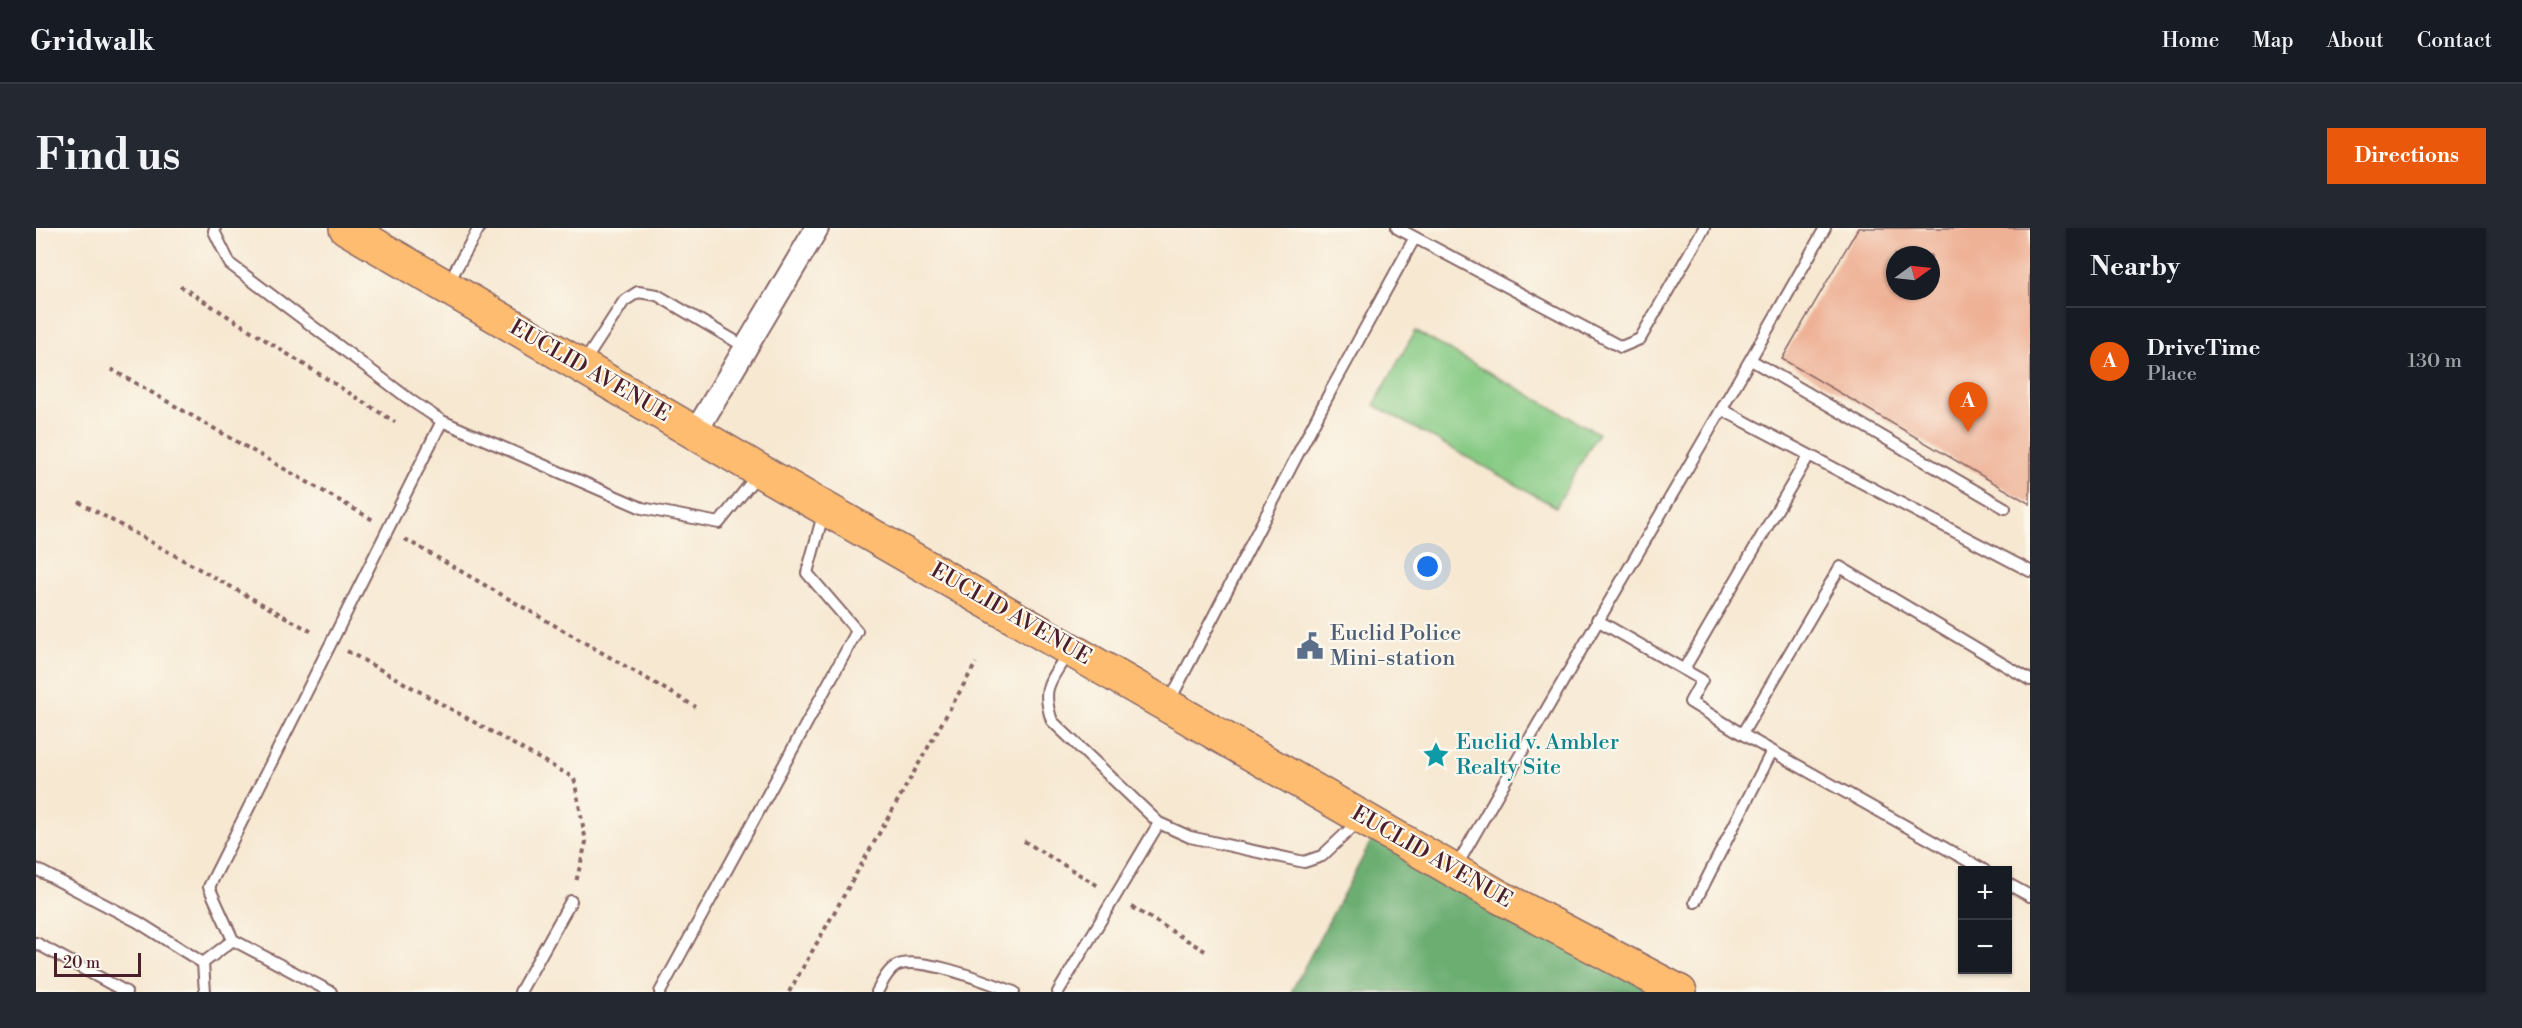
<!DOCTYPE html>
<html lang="en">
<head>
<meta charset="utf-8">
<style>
  body { margin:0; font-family:"Libre Bodoni",serif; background:#242831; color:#f1f3f6 }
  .controls { position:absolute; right:18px; bottom:18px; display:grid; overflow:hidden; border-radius:0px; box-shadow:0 2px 4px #0004 }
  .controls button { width:54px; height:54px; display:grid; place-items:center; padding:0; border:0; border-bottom:2px solid #363941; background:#171b24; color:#f1f3f6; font:30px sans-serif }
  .compass { position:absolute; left:1850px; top:18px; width:54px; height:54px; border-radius:50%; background:#171b24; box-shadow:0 2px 4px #0004; rotate:75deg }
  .scale { position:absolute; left:18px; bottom:15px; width:87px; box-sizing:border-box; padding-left:6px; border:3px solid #4a1f2b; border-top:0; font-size:16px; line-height:21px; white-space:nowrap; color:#4a1f2b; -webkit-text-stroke:4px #fbf7ec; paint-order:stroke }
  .you { position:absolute; left:1392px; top:339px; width:21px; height:21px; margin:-15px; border:4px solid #fff; border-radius:50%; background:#1a73e8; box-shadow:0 0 0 9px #1a73e833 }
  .badge { display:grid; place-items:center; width:39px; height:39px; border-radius:50%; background:#ea580c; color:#fff; font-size:20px; font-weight:700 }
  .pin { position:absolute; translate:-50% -50px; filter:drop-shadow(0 2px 3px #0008) }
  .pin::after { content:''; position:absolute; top:32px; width:21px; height:18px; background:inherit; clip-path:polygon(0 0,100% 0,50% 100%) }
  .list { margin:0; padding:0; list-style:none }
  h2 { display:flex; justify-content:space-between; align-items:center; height:78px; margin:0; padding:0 24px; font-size:26px }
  h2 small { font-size:20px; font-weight:400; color:#9ea1a6 }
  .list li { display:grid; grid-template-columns:39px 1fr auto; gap:18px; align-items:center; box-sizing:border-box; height:108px; padding:0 24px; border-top:2px solid #363941 }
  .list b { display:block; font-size:22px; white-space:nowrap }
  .list p { margin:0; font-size:20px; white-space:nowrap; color:#9ea1a6 }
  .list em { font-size:20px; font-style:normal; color:#9ea1a6 }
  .map { position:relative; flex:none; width:1994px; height:764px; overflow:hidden; border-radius:0px }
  header { display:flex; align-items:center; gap:36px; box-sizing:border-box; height:84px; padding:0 30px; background:#171b24; border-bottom:2px solid #363941 }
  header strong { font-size:28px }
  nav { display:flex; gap:33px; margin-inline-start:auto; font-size:21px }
  .intro { display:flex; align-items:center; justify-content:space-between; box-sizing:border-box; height:144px; padding:0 36px }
  h1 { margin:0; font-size:42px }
  .button { padding:15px 27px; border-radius:0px; background:#ea580c; color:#fff; font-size:21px; font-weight:700 }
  main { display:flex; gap:36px; padding:0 36px }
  aside { flex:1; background:#171b24; border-radius:0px; box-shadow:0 2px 4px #0004 }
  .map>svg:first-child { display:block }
  .green { fill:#86ca84; stroke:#687458; stroke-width:1.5 }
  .forest { fill:#6cae72; stroke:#5b664e; stroke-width:1.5 }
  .building { fill:#eeb195; fill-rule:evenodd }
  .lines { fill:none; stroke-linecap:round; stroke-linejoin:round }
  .service-casing { stroke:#876565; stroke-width:14 }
  .minor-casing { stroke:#876565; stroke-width:26 }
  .primary-casing { stroke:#876565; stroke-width:36 }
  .path { stroke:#876565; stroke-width:4; stroke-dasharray:4.5 4.5; stroke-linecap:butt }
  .service { stroke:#fff; stroke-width:10 }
  .minor { stroke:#fff; stroke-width:22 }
  .primary { stroke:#fdbc70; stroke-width:33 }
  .labels { text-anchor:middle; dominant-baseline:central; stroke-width:4.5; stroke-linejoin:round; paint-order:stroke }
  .street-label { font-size:22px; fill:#4a1f2b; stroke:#fbf7ec }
  .service-label { font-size:22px; fill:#4e5e75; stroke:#fbf7ec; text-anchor:start }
  .culture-label { font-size:22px; fill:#0d838f; stroke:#fbf7ec; text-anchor:start }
</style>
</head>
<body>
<header>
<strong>Gridwalk</strong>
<nav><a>Home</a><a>Map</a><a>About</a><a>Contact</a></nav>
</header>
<div class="intro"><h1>Find us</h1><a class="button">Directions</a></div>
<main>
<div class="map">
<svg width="1994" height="764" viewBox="0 0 1994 764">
  <rect width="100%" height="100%" fill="#fbf7ec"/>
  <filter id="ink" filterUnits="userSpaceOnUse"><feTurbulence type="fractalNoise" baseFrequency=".0167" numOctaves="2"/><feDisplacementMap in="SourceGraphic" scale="12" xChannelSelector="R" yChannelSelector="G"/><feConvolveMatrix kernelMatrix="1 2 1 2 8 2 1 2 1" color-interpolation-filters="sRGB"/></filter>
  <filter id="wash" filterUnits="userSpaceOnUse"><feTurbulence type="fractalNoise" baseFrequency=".008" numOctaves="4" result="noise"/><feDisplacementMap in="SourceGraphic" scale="24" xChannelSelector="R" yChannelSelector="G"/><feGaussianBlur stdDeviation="1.35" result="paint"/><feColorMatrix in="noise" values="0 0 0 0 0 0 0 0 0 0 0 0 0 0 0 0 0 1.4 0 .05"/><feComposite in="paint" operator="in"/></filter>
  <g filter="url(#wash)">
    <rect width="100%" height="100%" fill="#f7e8d2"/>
    <path class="green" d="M1379 103 1562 205 1520 279 1338 177Z"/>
    <path class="forest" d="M1343 599 1644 764H1255Z"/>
    <g id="blocks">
      <path class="building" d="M1822 0H1994V276L1746 131ZM1859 27H1895V63H1859Z"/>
    </g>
  </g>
  <g filter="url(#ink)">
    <use href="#blocks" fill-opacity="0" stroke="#876565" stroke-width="1.5"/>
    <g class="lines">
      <defs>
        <path id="service" d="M179 0 178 3 194 36 377 174 406 193 606 280 683 295 722 246
          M1361 0 1585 119 1604 111 1668 0
          M411 57 443 0
          M1715 132 1969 280
          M547 136 588 73 602 64 621 67 711 120
          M1687 182 1994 343
          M1561 392 1666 452 1654 474 1706 506
          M1033 423C1015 453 1004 458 1016 493L1123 595 1154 609 1268 634 1286 628 1323 593
          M1648 441 1773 227
          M1133 474 1294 164 1378 11
          M1736 523 1948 642
          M1420 639C1541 425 1669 215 1789 0
          M0 641 102 694 167 735
          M1972 656 1994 668
          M1659 674 1736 523 1706 506 1804 339 1994 452
          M0 715 90 764
          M167 735 197 712
          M167 735 169 764
          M295 764 197 712 173 659 406 193
          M484 764 535 673
          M624 764 821 403 771 345 788 283
          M841 764C846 755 851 743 860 738 882 726 954 755 978 764
          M1022 764 1123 595"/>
        <path id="minor" d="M659 205 781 0"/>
        <path id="primary" d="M310 0 724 243 1464 669 1644 764"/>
      </defs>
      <use href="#service" class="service-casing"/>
      <use href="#minor" class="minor-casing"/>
      <use href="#primary" class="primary-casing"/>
      <path class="path" d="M144 58 359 194
        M75 141 337 292
        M43 274 278 405
        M369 311 660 479
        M311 423 538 550 550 614 540 654
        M988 613 1064 659
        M1096 679 1169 723
        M753 764 940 435"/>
      <use href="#service" class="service"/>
      <use href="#minor" class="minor"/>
      <use href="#primary" class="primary"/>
    </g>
  </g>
  <defs>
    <symbol id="civic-bare" viewBox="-9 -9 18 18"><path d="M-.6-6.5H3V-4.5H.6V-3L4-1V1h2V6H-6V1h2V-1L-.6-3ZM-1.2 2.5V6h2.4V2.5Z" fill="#5c6f8a" stroke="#fbf7ec" stroke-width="2.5" paint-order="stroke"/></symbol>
    <symbol id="sight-bare" viewBox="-9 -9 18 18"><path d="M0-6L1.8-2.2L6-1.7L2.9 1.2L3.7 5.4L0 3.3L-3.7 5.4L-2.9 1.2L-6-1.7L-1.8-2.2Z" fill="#0f9aa8" stroke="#fbf7ec" stroke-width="2.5" paint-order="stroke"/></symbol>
  </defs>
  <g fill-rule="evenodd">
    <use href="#civic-bare" x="1255" y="399" width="38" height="38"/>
    <use href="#sight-bare" x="1381" y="508" width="38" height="38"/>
  </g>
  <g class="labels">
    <g class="street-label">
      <text transform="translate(554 143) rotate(30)">EUCLID AVENUE</text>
      <text transform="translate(975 386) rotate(30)">EUCLID AVENUE</text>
      <text transform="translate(1396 629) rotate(30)">EUCLID AVENUE</text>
    </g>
    <g class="service-label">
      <text x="1294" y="405">Euclid Police<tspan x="1294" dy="25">Mini-station</tspan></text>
    </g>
    <g class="culture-label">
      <text x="1420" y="514">Euclid v. Ambler<tspan x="1420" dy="25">Realty Site</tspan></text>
    </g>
  </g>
</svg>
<div class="controls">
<button>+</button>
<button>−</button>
</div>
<svg class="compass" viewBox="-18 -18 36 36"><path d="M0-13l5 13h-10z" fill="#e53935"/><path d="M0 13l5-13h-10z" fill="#9ea1a6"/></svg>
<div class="scale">20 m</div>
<div class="you"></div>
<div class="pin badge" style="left:1932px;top:204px">A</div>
</div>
<aside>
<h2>Nearby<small></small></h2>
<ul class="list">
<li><span class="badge">A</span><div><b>DriveTime</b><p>Place</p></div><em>130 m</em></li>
</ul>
</aside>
</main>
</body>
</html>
